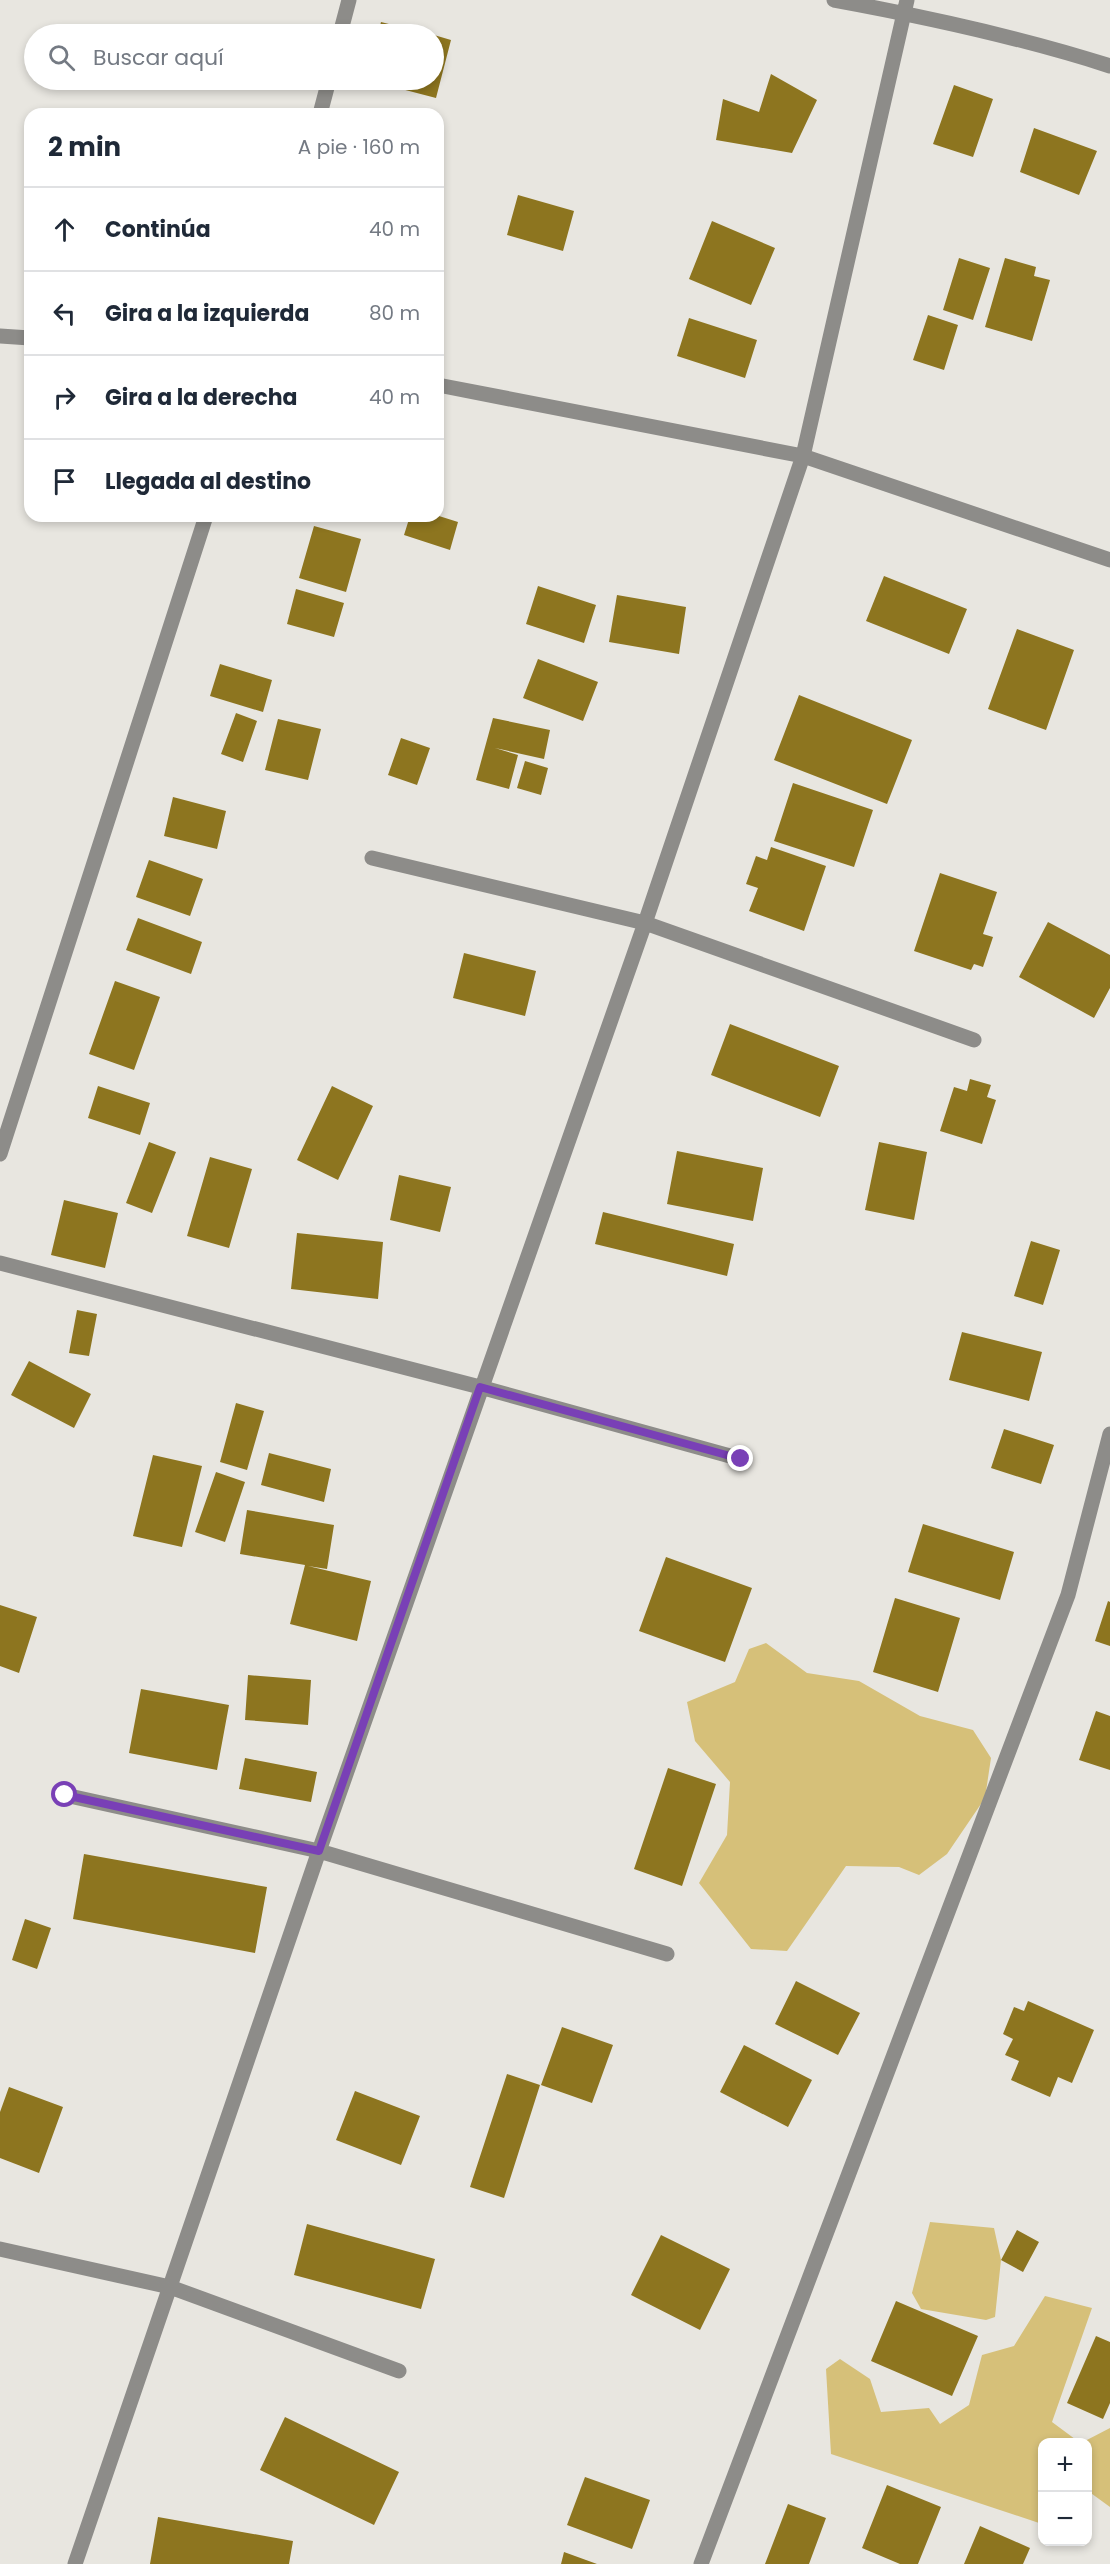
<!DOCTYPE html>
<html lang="es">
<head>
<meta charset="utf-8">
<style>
  body { margin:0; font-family:Poppins,sans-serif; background:#f6f6f7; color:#1f2937 }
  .controls { position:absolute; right:18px; bottom:18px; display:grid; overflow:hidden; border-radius:12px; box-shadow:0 3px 9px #0003 }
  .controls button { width:54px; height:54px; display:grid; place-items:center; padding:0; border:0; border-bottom:2px solid #e0e1e3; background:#fff; color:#1f2937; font:30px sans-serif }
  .stop { position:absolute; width:18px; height:18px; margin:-14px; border:4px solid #7940b6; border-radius:50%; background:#fff }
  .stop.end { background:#7940b6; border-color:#fff; box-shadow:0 2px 6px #0008 }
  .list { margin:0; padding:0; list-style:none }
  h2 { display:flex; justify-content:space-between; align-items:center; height:78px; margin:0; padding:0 24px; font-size:26px }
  h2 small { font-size:20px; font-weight:400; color:#747a83 }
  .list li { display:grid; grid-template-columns:39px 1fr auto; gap:18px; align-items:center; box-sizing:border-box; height:84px; padding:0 24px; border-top:2px solid #e0e1e3 }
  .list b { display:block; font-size:22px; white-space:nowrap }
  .list em { font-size:20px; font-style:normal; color:#747a83 }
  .icon { flex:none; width:33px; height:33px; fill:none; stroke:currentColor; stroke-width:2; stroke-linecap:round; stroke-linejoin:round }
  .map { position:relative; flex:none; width:1110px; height:2564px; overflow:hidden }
  .search { position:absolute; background:#fff; box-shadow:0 3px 9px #0003; left:24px; top:24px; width:420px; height:66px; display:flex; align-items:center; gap:15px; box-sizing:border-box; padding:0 21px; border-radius:33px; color:#747a83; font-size:22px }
  .panel { position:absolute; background:#fff; box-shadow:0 3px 9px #0003; left:24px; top:108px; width:420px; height:414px; border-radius:18px }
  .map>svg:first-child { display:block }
  .green { fill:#d6c079 }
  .building { fill:#8d751f }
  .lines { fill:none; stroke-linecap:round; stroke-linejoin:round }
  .minor { stroke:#8d8c89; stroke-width:15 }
  .route { stroke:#7940b6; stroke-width:8 }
</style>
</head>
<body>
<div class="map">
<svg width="1110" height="2564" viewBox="0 0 1110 2564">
  <rect width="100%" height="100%" fill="#e8e6e0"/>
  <path class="green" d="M766 1643 807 1673 859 1681 920 1716 973 1730 991 1758 985 1798 947 1854 919 1875 899 1867 846 1866 787 1951 751 1949 699 1883 727 1835 730 1782 695 1741 687 1702 735 1682 749 1649Z
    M930 2222 994 2228 1001 2260 995 2317 986 2320 921 2309 912 2293Z
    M1045 2296 1092 2308 1052 2422 1079 2442H1042V2524L831 2454 826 2369 840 2359 870 2379 881 2412 929 2408 940 2424 969 2405 982 2355 1014 2346Z
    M1110 2428V2507L1088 2491V2442H1083Z"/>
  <path class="building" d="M381 22 428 34H378Z
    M434 35 451 40 436 98 367 80H434Z
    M771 74 817 100 792 153 716 140 723 99 759 112Z
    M954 85 993 99 973 157 933 144Z
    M1034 128 1097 151 1079 195 1020 172Z
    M518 195 574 211 563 251 507 235Z
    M712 221 775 248 751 305 689 279Z
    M959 258 990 268 973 320 943 310Z
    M1005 258 1036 267 1034 276 1050 280 1032 341 985 327Z
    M928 315 958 325 944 370 913 360Z
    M689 318 757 340 745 378 677 356Z
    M321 516H352L351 522Z
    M410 516H439L458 522 450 550 404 535Z
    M314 526 361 539 346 592 299 578Z
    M884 576 967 609 949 654 866 621Z
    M538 586 596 605 584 643 526 624Z
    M296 589 344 603 334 637 287 624Z
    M617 595 686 607 679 654 609 642Z
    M1017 629 1074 650 1046 730 988 709Z
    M538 659 598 682 583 721 523 698Z
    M220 664 272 680 263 712 210 696Z
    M799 695 912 740 887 804 774 760Z
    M236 713 257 721 243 762 221 754Z
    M493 718 550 730 544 759 495 748 518 755 509 789 476 780Z
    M278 719 321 729 308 780 265 770Z
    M401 738 430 748 417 785 388 775Z
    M525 761 548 768 541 795 517 788Z
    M793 783 873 810 854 867 774 841Z
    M173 797 226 811 217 849 164 836Z
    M771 847 826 866 804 931 749 911 758 888 746 884 756 856 767 860Z
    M149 860 203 879 190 916 136 897Z
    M940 873 997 892 983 934 993 937 983 967 974 964 971 970 914 951Z
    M138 918 202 942 191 974 126 950Z
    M1048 922 1110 955V988L1094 1018 1019 977Z
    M464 953 536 971 525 1016 453 998Z
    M115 981 160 997 134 1070 89 1054Z
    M730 1024 839 1066 820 1117 711 1075Z
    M970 1079 991 1085 987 1097 996 1100 982 1144 940 1131 954 1087 967 1091Z
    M98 1086 150 1103 140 1135 88 1118Z
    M332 1086 373 1106 338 1180 297 1160Z
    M149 1142 176 1152 152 1213 126 1203Z
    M879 1142 927 1152 914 1220 865 1210Z
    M677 1151 763 1168 753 1221 667 1204Z
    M210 1157 252 1169 229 1248 187 1236Z
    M399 1175 451 1187 440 1232 390 1220Z
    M64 1200 118 1213 105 1268 51 1255Z
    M603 1212 734 1244 727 1276 595 1244Z
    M297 1233 383 1242 378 1299 291 1289Z
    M1031 1241 1060 1250 1043 1305 1014 1296Z
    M77 1310 97 1314 89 1356 69 1353Z
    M962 1332 1042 1352 1029 1401 949 1380Z
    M29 1361 91 1394 74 1428 11 1395Z
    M236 1403 264 1411 247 1470 220 1462Z
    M1004 1429 1054 1445 1041 1484 991 1468Z
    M269 1453 331 1469 324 1502 261 1485Z
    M153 1455 202 1466 182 1547 133 1536Z
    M216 1472 245 1482 225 1542 195 1532Z
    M247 1510 334 1525 327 1569 308 1566 371 1581 357 1641 290 1624 305 1565 240 1554Z
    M923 1524 1014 1552 1000 1600 908 1572Z
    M666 1557 752 1588 725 1662 639 1631Z
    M895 1598 960 1618 938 1692 873 1672Z
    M1108 1601 1110 1602V1646L1095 1641Z
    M0 1605 37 1617 19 1673 0 1666Z
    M248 1675 311 1680 308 1725 245 1720Z
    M141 1689 229 1705 217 1770 129 1753Z
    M1096 1711 1110 1716V1770L1079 1760Z
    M245 1758 317 1772 311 1802 239 1789Z
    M668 1768 716 1784 682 1886 634 1869Z
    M84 1854 267 1887 255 1953 73 1919Z
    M25 1919 51 1928 37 1969 12 1960Z
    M796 1981 860 2013 838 2055 775 2024Z
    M1028 2001 1094 2030 1072 2083 1058 2077 1050 2097 1011 2080 1019 2061 1005 2055 1013 2039 1003 2034 1014 2007 1024 2011Z
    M562 2027 613 2045 592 2103 541 2085Z
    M744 2045 812 2080 788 2127 720 2092Z
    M507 2074 540 2085 504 2198 470 2187Z
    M9 2087 63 2107 39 2173 0 2158V2112Z
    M355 2091 420 2116 401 2165 336 2140Z
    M307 2224 435 2259 421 2309 294 2275Z
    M1017 2230 1039 2242 1023 2272 1001 2260Z
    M661 2235 730 2269 700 2330 631 2295Z
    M896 2301 978 2336 952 2396 871 2361Z
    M1096 2336 1110 2342V2403L1103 2419 1067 2403Z
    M285 2417 399 2472 374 2525 260 2470Z
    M585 2477 650 2500 632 2549 567 2525Z
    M887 2485 941 2507 918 2564H900L862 2548Z
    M788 2504 826 2518 809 2564H765Z
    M158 2517 293 2541 289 2564H150Z
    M980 2526 1030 2548 1023 2564H964Z
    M564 2552 597 2564H561Z"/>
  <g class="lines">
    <path class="minor" d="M834 0C927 17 1020 37 1110 66
      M340 34 349 0
      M320 114 329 80
      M0 336 30 338
      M438 385 803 456 1110 560
      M372 858 645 923 974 1040
      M0 1154 206 516
      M0 1263 480 1387 741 1459
      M65 1795 319 1851 667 1954
      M0 2249 170 2287 399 2371
      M75 2564 319 1851 645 923 803 456 907 0
      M701 2564 1068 1595 1110 1434"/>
  </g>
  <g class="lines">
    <path class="route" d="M65 1795 319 1851 480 1387 741 1459"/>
  </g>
</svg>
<div class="controls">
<button>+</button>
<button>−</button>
</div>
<div class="stop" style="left:65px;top:1795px"></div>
<div class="stop end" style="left:741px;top:1459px"></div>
<div class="search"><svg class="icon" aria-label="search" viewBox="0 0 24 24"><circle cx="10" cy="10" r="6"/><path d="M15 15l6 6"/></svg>Buscar aquí</div>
<section class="panel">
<h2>2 min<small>A pie · 160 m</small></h2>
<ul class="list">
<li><svg class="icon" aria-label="ahead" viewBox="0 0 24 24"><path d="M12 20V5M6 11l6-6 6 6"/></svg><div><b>Continúa</b></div><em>40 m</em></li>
<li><svg class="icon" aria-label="left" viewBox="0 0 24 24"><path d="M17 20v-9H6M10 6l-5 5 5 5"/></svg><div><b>Gira a la izquierda</b></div><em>80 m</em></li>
<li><svg class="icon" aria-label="right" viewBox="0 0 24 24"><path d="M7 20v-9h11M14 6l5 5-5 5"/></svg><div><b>Gira a la derecha</b></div><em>40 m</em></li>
<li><svg class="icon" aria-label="arrive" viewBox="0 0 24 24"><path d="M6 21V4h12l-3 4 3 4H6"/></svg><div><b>Llegada al destino</b></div></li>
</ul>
</section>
</div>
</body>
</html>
